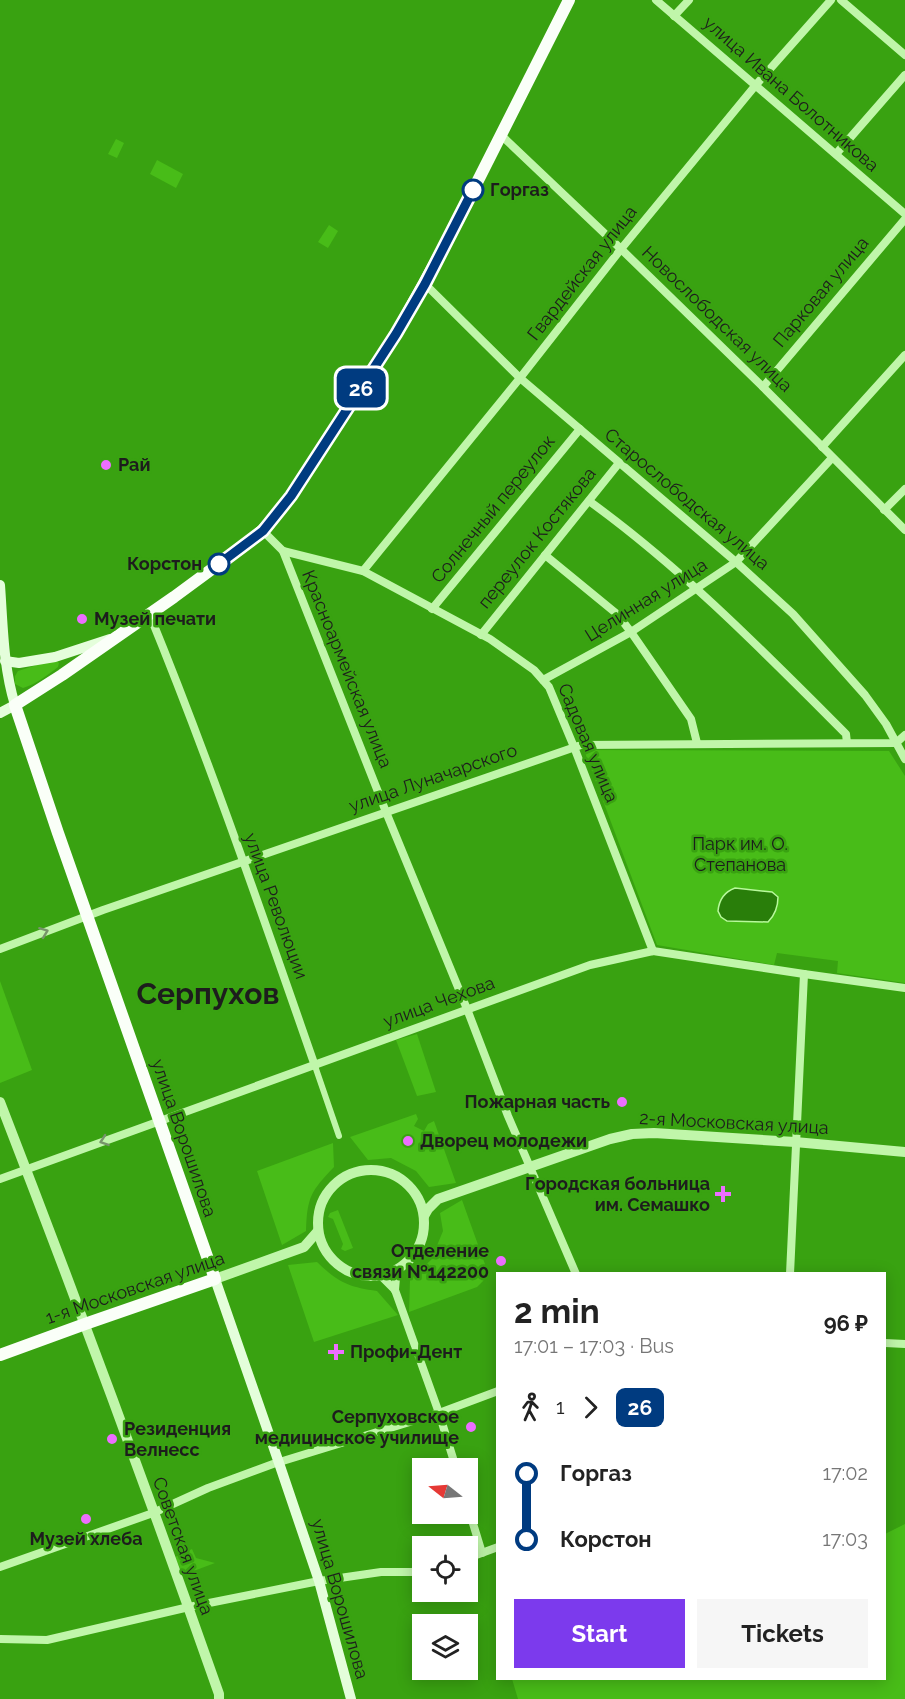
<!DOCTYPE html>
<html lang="en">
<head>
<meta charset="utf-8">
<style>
  :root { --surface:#fff; --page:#f6f6f6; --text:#222; --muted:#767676; --accent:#7c3aed }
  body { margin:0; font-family:Raleway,sans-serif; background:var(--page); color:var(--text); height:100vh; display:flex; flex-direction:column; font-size:22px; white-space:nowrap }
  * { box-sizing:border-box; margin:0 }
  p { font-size:20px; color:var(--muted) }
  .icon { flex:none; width:33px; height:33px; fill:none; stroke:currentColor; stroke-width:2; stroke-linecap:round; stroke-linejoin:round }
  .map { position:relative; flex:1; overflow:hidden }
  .panel { position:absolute; left:496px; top:1272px; width:390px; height:408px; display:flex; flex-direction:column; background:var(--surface); border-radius:0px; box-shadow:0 3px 15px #0003 }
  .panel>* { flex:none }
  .badge { padding:0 12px; border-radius:9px; font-size:21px; line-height:39px }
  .needle { width:39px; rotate:287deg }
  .controls { position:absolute; left:412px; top:1458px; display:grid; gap:12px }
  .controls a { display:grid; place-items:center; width:66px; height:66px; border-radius:0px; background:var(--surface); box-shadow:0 3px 15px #0003; font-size:30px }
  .map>.badge { position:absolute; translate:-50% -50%; box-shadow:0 0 0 3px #fff }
  .legs { display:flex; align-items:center; gap:9px; height:66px; padding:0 18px; font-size:20px }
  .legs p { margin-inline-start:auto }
  .head { display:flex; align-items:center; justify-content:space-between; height:102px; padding:0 18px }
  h1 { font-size:33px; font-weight:700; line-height:45px }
  .cta { display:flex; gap:12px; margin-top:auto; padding:12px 18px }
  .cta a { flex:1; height:69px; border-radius:0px; background:var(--accent); color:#fff; font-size:24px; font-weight:700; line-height:69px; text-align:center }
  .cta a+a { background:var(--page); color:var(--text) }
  ul { padding:0 18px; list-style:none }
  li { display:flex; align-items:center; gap:21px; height:66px; font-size:22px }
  li i { display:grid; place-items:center; width:9px; height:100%; margin:0 8px; background:currentColor }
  li i::after { content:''; width:15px; height:15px; margin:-8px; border:4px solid; border-radius:50%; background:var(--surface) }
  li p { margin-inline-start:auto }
  li:first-child i { background:linear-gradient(#0000 50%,currentColor 0) }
  li:last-child i { background:linear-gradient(currentColor 50%,#0000 0) }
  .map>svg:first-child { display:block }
</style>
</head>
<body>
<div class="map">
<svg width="905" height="1699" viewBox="0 0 905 1699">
  <rect width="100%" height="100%" fill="#39a211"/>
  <g fill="#48bc18">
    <path d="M 116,139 L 124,143 L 117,158 L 108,154 Z"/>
    <path d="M 157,160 L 183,174 L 176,188 L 150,174 Z"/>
    <path d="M 329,225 L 338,231 L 328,248 L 318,242 Z"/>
    <path d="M 52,660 L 56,660 L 59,663 L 58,667 C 48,675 36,684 23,688 L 15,684 L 15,676 L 18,671 Z"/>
    <path d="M 584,750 L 889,751 L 905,776 L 905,983 L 837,973 L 838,961 L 777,953 L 774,965 L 657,945 Z"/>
    <path d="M 0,981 L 32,1070 L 0,1083 Z"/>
    <path d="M 417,1034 L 436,1092 L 417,1096 L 396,1040 Z"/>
    <path d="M 416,1114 L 418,1119 L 414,1126 L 424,1131 L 428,1124 L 434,1121 L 456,1183 L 429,1187 L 416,1171 L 391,1158 L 368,1160 L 350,1137 Z"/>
    <path d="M 333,1143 L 334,1167 C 311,1191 307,1197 306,1231 L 282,1245 L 257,1171 Z"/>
    <path d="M 462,1200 L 486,1267 L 484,1280 L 477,1287 L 409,1312 L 410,1279 L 431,1260 L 443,1231 L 440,1213 Z"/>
    <path d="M 338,1210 L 353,1248 L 345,1251 L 341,1249 L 343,1244 L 333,1219 L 328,1217 L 330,1213 Z"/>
    <path d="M 317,1262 C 338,1282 348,1287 377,1291 L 398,1315 L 314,1342 L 288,1265 Z"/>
    <path d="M 905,1524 L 905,1699 L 518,1699 L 512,1679 L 885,1678 L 885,1534 Z"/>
    <path d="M 192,1549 L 196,1558 L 215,1563 L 183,1575 L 175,1557 Z"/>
  </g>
  <path fill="#297e0a" stroke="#b8f99c" stroke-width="1.5" d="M 735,888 L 772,892 L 778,897 C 778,907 775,915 768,922 L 727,921 L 721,917 L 718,911 C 719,900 724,892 735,888 Z"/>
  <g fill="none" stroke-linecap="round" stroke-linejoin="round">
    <path stroke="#c0f6aa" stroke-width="6" d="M 315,1066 L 339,1136"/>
    <g stroke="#c0f6aa" stroke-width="8">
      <path d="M 656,0 L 905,214"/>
      <path d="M 841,0 L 905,55"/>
      <path d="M 674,16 L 689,0"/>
      <path d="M 501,135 L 621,249 L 763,387 L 905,530"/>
      <path d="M 836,154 L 905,75"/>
      <path d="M 425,284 L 520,378 L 736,562 L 793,614 L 865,695 L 886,724 L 905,759"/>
      <path d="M 763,387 L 905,219"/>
      <path d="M 822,447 L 905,355"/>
      <path d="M 589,501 C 683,569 764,652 846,734 L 847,743"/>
      <path d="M 884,510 L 905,489"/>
      <path d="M 263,531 L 283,551 L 363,571 L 490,639 L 534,670 L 549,687 L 574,747 L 653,951"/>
      <path d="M 283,551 L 386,812 L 467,1009 L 508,1116 L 576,1274"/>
      <path d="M 545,555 L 617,614 L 631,632 L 691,719 L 697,743"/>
      <path d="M 363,571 L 520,378 L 621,249 L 755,86 L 831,0"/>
      <path d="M 432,609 L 580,429"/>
      <path d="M 149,613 C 210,762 262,914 315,1066"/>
      <path d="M 481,635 L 619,463"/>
      <path d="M 543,680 L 631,632 L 736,562 L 832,458"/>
      <path d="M 0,949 L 103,910 L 581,745 L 896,743 L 905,735"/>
      <path d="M 0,1179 L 590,965 L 653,951 L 804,974 L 905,988"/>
      <path d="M 790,1274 L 804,974"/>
      <path d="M 380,1275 L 395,1290 L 439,1413 L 456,1468"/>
      <path d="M 395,1290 L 396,1278 L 400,1268"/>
      <path d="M 885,1343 L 905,1344"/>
      <path d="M 468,1507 L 482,1553"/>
      <path d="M 468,1558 L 498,1547"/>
      <path d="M 0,1567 L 153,1513 L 208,1488 L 273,1464 L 439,1413 L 498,1391"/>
      <path d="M 0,1639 L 47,1640 L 189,1607 L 319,1581 L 381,1572 L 412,1572 L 423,1570"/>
    </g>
    <g stroke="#c0f6aa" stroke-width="10">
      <path d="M 0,1102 C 76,1298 149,1495 219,1694 L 219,1699"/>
      <circle cx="371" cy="1223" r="53"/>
      <path d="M 424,1216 L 428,1209 L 438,1199 L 610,1139 L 632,1134 L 654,1133 L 795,1142 L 905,1152"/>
      <path d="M 215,1279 L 304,1247 L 318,1231"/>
    </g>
    <g stroke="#e4fedb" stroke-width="10">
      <path d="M 0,585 C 3,626 3,666 15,705 L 0,713"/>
      <path d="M 5,661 L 19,663 L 55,657 L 110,639"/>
      <path d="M 215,1279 L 279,1463 L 319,1581 L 351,1699"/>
    </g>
    <path stroke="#fafff8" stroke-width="12" d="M 0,1355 L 85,1324 L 215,1279 L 58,833 L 15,705 L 62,675 L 174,597 L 254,538 L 269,524 L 291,496 L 396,334 L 451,234 L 569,0"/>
  </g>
  <defs><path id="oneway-chevron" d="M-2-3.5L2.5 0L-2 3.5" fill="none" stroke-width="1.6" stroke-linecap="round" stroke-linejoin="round" transform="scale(1.5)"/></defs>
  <g stroke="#77946b">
    <use href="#oneway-chevron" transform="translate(44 932) rotate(-21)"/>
    <use href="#oneway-chevron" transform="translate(104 1141) rotate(161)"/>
  </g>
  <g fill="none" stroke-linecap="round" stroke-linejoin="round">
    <g stroke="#fff" stroke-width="14">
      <path id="line-1" d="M 219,564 L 263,531 L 291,496 L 396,334 L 425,284 L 473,190"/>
    </g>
    <use href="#line-1" stroke="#003b80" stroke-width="9"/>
  </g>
  <g fill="#fff" stroke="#003b80" stroke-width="3">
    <circle cx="473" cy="190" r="10"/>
    <circle cx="219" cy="564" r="10"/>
  </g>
  <g fill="#ec6eff" stroke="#39a211" stroke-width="2">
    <circle cx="106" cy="465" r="6"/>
    <circle cx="82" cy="619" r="6"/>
    <circle cx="622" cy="1102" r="6"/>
    <circle cx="408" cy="1141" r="6"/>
    <path d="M720 1185h6v6h6v6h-6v6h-6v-6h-6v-6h6z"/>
    <circle cx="501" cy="1261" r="6"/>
    <path d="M333 1343h6v6h6v6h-6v6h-6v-6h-6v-6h6z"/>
    <circle cx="471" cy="1427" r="6"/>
    <circle cx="112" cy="1439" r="6"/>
    <circle cx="86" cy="1519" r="6"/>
  </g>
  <g text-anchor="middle" stroke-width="5" stroke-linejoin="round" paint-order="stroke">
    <g font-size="18" fill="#1d1d1d" stroke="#39a211">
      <text transform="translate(791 94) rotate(41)" y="6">улица Ивана Болотникова</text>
      <text transform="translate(582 273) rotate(-52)" y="6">Гвардейская улица</text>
      <text transform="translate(821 292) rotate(-50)" y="6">Парковая улица</text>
      <text transform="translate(717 319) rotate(44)" y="6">Новослободская улица</text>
      <text transform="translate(687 499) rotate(40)" y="6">Старослободская улица</text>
      <text transform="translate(493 509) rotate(-51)" y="6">Солнечный переулок</text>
      <text transform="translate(537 538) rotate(-51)" y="6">переулок Костякова</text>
      <text transform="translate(646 600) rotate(-32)" y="6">Целинная улица</text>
      <text transform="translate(347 669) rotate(68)" y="6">Красноармейская улица</text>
      <text transform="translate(588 743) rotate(67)" y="6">Садовая улица</text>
      <text transform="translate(433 778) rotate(-19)" y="6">улица Луначарского</text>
      <text transform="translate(276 906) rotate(70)" y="6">улица Революции</text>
      <text transform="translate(439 1002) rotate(-20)" y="6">улица Чехова</text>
      <text transform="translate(734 1123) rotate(3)" y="6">2-я Московская улица</text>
      <text transform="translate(184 1138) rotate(71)" y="6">улица Ворошилова</text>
      <text transform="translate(135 1288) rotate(-19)" y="6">1-я Московская улица</text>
      <text transform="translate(183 1546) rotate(70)" y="6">Советская улица</text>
      <text transform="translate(340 1599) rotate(74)" y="6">улица Ворошилова</text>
    </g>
    <g font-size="18" font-weight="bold" fill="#1d1d1d" stroke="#39a211" text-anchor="start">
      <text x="490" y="196">Горгаз</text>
      <text x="202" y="570" text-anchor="end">Корстон</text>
    </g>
    <g font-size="18" font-weight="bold" fill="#1d1d1d" stroke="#39a211" text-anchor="start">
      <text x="118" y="471">Рай</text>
      <text x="94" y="625">Музей печати</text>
      <text x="610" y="1108" text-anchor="end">Пожарная часть</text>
      <text x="420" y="1147">Дворец молодежи</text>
      <text x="710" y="1190" text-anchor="end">Городская больница<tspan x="710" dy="21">им. Семашко</tspan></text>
      <text x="489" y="1257" text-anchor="end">Отделение<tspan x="489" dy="21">связи №142200</tspan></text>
      <text x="350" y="1358">Профи-Дент</text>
      <text x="459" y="1423" text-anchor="end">Серпуховское<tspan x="459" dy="21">медицинское училище</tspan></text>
      <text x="124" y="1435">Резиденция<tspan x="124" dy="21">Велнесс</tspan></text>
      <text x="86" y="1545" text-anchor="middle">Музей хлеба</text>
    </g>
    <g font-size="18" fill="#1b1d1b" stroke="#39a211">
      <text x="740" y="850">Парк им. О.<tspan x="740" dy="21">Степанова</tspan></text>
    </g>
    <g font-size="30" font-weight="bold" fill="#1d1d1d" stroke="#39a211">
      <text x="208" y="1004">Серпухов</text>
    </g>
  </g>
</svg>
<div class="controls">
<a><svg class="needle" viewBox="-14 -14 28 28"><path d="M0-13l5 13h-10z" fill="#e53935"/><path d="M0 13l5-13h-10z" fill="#767676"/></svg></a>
<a><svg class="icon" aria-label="locate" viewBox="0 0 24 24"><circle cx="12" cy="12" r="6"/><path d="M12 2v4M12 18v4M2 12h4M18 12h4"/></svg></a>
<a><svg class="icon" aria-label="layers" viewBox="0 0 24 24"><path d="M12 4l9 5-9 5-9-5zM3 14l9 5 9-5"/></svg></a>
</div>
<b class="badge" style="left:361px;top:388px;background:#003b80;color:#fff">26</b>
<section class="panel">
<div class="head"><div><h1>2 min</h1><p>17:01 – 17:03 · Bus</p></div><b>96 ₽</b></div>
<div class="legs"><svg class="icon" aria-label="walk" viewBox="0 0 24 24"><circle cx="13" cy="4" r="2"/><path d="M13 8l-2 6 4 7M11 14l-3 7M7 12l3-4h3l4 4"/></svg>1<svg class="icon" aria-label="forward" viewBox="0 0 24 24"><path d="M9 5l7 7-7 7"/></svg><b class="badge" style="background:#003b80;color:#fff">26</b></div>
<ul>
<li><i style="color:#003b80"></i><b>Горгаз</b><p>17:02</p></li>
<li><i style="color:#003b80"></i><b>Корстон</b><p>17:03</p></li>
</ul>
<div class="cta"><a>Start</a><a>Tickets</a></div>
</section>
</div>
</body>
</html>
